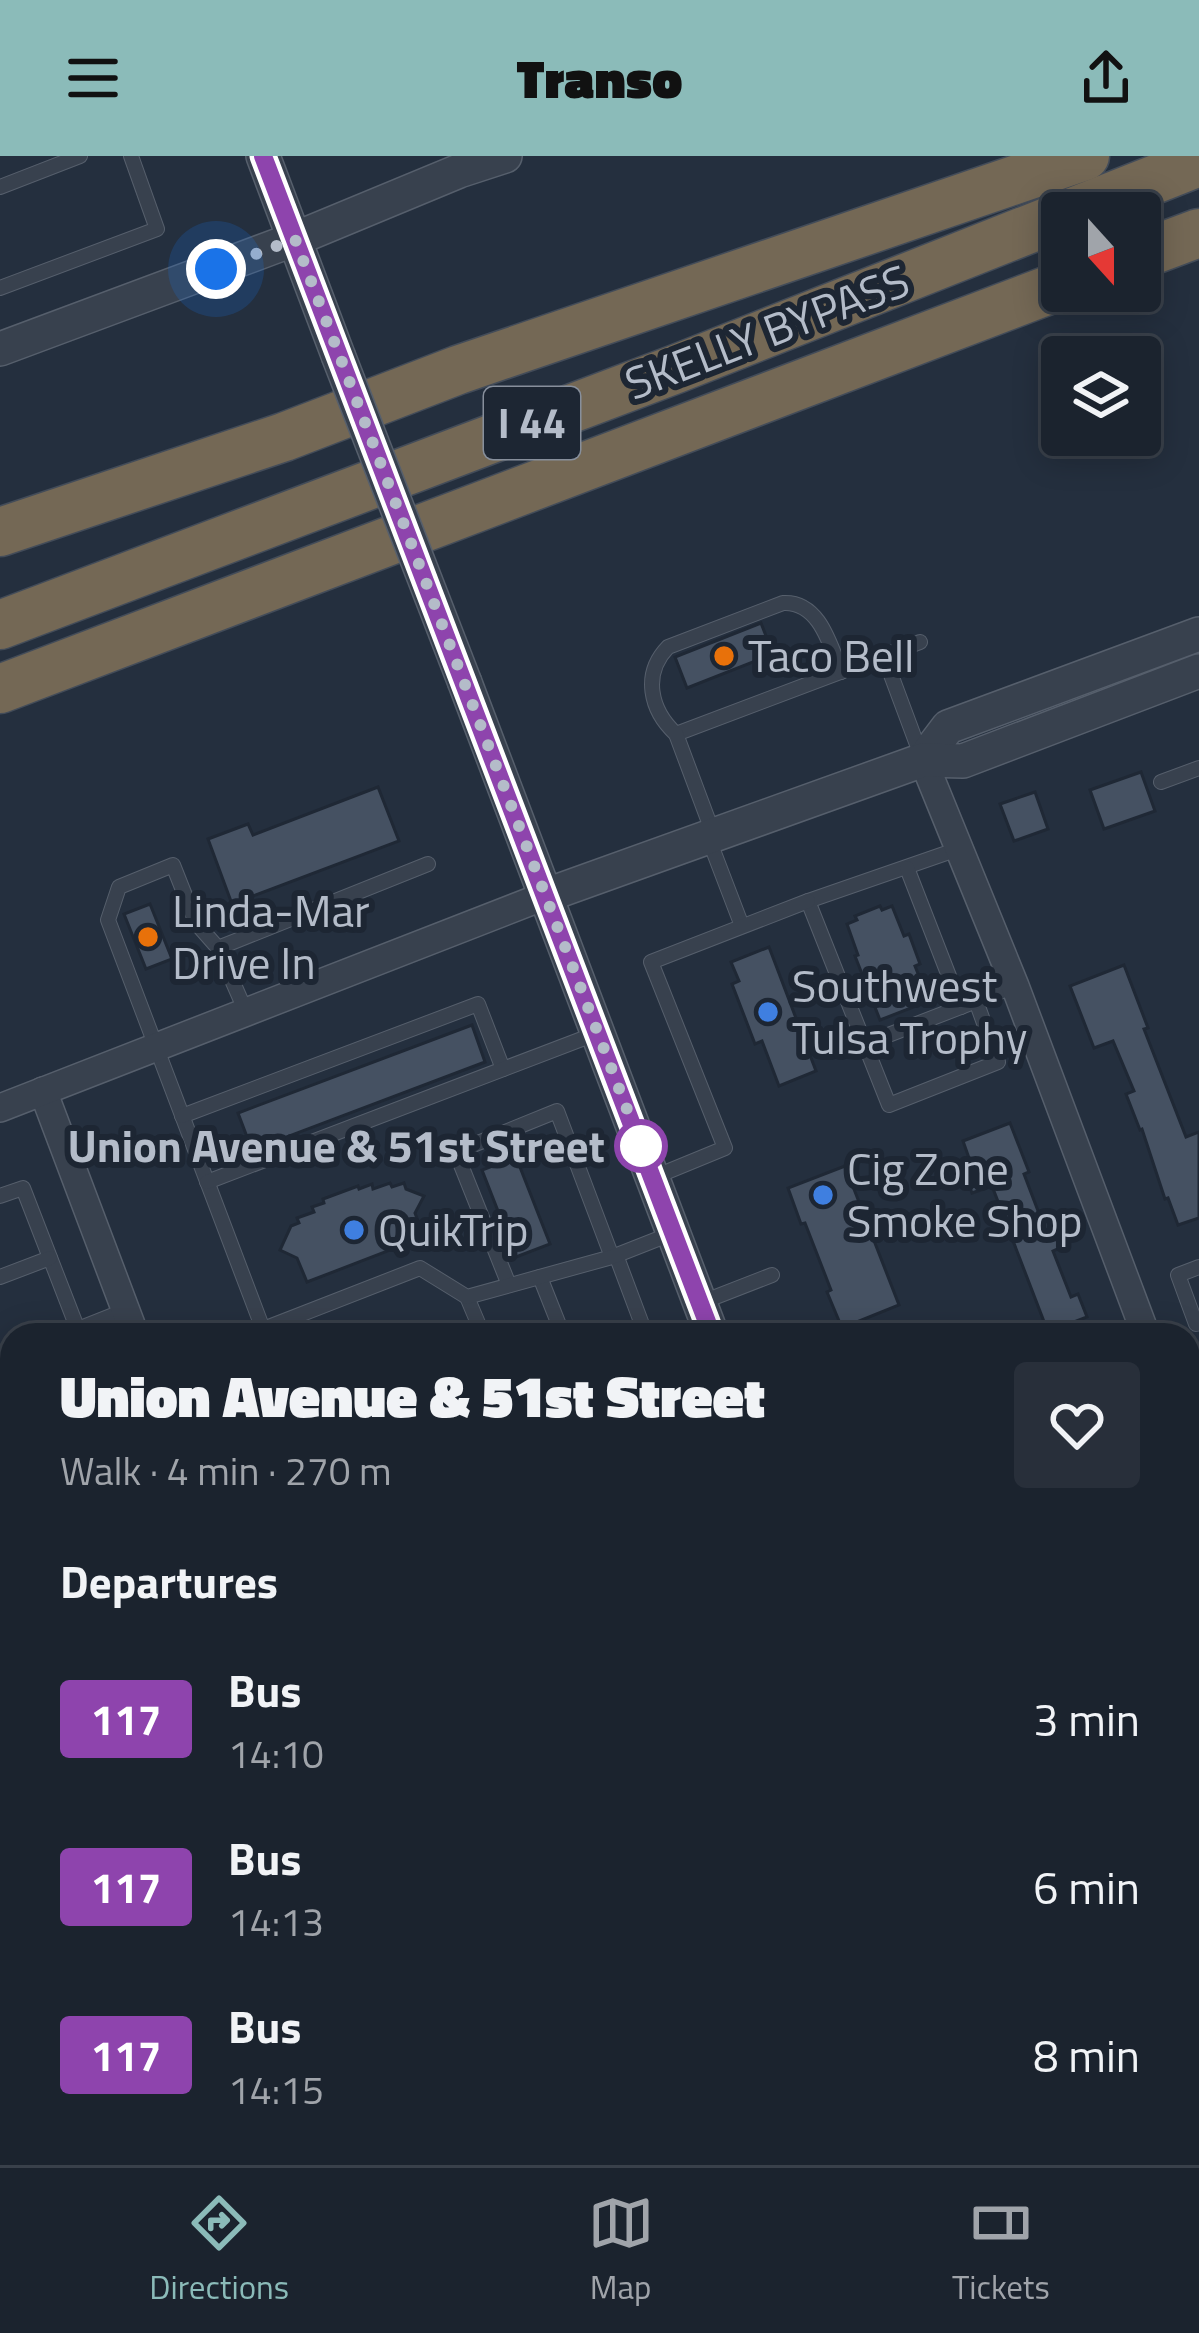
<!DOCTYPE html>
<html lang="en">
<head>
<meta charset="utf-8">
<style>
  :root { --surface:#1b232e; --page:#282f3a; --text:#f1f3f6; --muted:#a0a4aa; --line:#39404a; --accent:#8bbbb9 }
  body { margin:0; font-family:"Titillium Web",sans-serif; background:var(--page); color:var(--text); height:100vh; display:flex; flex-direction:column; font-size:45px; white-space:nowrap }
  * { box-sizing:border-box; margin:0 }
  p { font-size:39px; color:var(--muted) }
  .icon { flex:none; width:66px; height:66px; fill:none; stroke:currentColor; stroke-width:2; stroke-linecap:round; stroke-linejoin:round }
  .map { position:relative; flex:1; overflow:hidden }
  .side { position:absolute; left:0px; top:1167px; width:1200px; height:843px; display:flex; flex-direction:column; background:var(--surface); border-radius:36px 36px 0 0; box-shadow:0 6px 30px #0003,0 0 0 3px var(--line) }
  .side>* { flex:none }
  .badge { padding:0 24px; border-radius:9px; font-size:42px; line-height:78px }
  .needle { width:78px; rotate:159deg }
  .controls { position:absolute; left:1041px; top:36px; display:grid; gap:24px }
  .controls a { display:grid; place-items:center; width:120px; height:120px; border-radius:12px; background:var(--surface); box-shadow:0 6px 30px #0003,0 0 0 3px var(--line); font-size:60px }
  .you { position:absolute; width:60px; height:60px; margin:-30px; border:9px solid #fff; border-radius:50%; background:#1a73e8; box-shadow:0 0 0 18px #1a73e833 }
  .map>.badge { position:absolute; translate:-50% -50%; box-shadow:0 0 0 6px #fff }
  h2 { padding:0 60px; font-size:45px; line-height:108px }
  .round { display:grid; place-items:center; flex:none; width:126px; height:126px; border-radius:12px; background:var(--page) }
  .headline { display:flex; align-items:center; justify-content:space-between; height:204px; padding:0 60px }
  h1 { font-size:57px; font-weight:800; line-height:90px }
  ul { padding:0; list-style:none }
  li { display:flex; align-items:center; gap:36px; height:168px; padding:0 60px }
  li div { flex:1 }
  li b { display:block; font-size:45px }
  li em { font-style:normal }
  li .badge { min-width:132px; font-weight:700; text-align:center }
  header { display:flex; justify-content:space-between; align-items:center; height:156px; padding:0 60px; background:var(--accent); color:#111; font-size:54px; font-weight:800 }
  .menu { display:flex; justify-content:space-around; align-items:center; height:168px; border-top:3px solid var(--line); background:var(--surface); font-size:33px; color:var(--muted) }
  .menu a { display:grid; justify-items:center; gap:6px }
  .menu .selected { color:var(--accent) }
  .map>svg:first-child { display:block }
</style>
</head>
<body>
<header><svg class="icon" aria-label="menu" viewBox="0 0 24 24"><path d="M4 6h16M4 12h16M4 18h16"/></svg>Transo<svg class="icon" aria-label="share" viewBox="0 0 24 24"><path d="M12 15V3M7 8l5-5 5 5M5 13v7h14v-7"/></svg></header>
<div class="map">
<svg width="1199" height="2009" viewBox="0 0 1199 2009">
  <rect width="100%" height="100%" fill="#242f3e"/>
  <g fill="#455162" stroke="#1f2835" stroke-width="3">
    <path d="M 761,467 L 773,498 L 687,532 L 675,501 Z"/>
    <path d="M 1141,616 L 1155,655 L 1104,673 L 1090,634 Z"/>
    <path d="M 378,631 L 399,685 L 232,748 L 208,683 L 248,668 L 253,679 Z"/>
    <path d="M 1035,636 L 1048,673 L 1014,685 L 1000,648 Z"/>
    <path d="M 150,748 L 172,803 L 146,813 L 124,758 Z"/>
    <path d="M 880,750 L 882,754 L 892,750 L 904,780 L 909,778 L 920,808 L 915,810 L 929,845 L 880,864 L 855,800 L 858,799 L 847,768 L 857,764 L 855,760 Z"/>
    <path d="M 769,791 L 816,915 L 779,930 L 762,885 L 755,888 L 732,828 L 739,825 L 731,806 Z"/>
    <path d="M 1124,809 L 1148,872 L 1144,873 L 1186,981 L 1199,976 L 1199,1062 L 1178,1069 L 1168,1042 L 1165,1043 L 1142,973 L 1140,974 L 1126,938 L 1134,935 L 1113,885 L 1094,892 L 1070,830 Z"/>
    <path d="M 472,869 L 485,906 L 252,994 L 238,957 Z"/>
    <path d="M 1010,967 L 1029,1016 L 1024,1018 L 1040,1060 L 1046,1058 L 1060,1092 L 1053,1095 L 1071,1141 L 1078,1138 L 1087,1161 L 1048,1176 L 992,1030 L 972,1037 L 960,1005 L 969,1002 L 963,985 Z"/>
    <path d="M 516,1001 L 550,1088 L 516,1101 L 482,1014 Z"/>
    <path d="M 845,1010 L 899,1149 L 842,1172 L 827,1136 L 831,1134 L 805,1067 L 801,1068 L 788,1032 Z"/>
    <path d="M 390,1027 L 392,1031 L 404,1027 L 406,1033 L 424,1040 L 415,1057 L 424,1081 L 307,1126 L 297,1102 L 280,1094 L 291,1070 L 299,1067 L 297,1062 L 314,1056 L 312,1051 L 324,1047 L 323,1043 L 358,1030 L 359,1033 L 372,1028 L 373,1033 Z"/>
  </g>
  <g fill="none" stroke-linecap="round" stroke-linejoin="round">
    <g stroke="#565f6c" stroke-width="16">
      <g id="service">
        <path d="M 0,31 L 80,0"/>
        <path d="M 0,132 L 157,73 L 131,0"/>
        <path d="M 884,500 L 922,602"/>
        <path d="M 676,578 L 920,486"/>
        <path d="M 1161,626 L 1199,612"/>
        <path d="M 713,677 L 676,578 C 650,554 642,518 668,491 L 783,447 C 819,445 830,488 841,516"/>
        <path d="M 708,681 L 742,770"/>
        <path d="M 961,692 L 808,745 L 889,949 L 998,906 L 976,845"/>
        <path d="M 907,712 L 961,851"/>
        <path d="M 218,792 L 196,767 L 173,709 L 119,731 L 108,764 L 263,1173"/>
        <path d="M 246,856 L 218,792 L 428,708"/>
        <path d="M 865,888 L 1015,830"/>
        <path d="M 182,960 L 478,848 L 503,913"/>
        <path d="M 652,1022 L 725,992 L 651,806 L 808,745"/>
        <path d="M 207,1026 L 595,878"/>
        <path d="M 0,1040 L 23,1032 L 80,1179"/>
        <path d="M 616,1099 L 646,1179"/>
        <path d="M 1199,1111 L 1178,1119 L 1196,1168 L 1199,1167"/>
        <path d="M 0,1121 L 50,1102"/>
        <path d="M 540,1121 L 563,1179"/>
        <path d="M 509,1129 L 461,1009 L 468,991 L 557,955 L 612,1101"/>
        <path d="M 467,1141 L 483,1179"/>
        <path d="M 700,1147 L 772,1119"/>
        <path d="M 63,1179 L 126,1154"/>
        <path d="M 248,1179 L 420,1112 L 467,1141 L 612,1101 L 673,1077"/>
        <path d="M 0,1203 L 12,1198"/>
        <path d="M 0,1300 L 12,1295"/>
        <path d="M 0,1379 L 12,1374"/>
        <path d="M 931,1998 L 932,2001 L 941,1998"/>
      </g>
    </g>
    <g stroke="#565f6c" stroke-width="30">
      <g id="minor">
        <path d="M 923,604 L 1015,830 L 1146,1179"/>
        <path d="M 43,935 L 135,1179"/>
        <path d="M 0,952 L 547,739"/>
        <path d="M 1188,1292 L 1199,1321"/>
        <path d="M 443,1998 L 447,2009"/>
        <path d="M 371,2009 L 400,1998"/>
      </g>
    </g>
    <g stroke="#565f6c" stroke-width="36">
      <g id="tertiary">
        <path d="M 263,0 L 338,199"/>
        <path d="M 0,193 L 295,83 L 459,15 L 505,0"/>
        <path d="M 465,527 L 712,1179"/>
        <path d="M 923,604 L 948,571 L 1199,478"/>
        <path d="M 547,739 L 923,604 L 963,605 L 1199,515"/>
        <path d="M 1026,1998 L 1030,2009"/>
      </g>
    </g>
    <g stroke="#434c59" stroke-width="51">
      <g id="motorway">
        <path d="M 1070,57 L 1199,6"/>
        <path d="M 1140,99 L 1199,77"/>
        <path d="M 0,376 L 284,281 L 458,214 L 1085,0"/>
        <path d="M 0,469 L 676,213 L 1062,60"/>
        <path d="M 0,533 L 1062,129"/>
      </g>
    </g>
    <use href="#service" stroke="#38414e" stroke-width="14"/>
    <use href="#minor" stroke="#38414e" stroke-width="27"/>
    <use href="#tertiary" stroke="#38414e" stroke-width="33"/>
    <use href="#motorway" stroke="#746855" stroke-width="48"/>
    <g stroke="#565f6c" stroke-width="36" stroke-linecap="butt">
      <path id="tertiary-bridge" d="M 338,199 L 465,527"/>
    </g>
    <use href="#tertiary-bridge" stroke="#38414e" stroke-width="33"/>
  </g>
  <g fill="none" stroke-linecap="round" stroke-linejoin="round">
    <g stroke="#fff" stroke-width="27">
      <path id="line" d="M 263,0 L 712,1179"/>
    </g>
    <use href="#line" stroke="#8e44ad" stroke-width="18"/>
    <path stroke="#b4bcc9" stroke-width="12" stroke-dasharray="0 21.6" d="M 216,113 L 295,83 L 641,990"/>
  </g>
  <g fill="#e8710a" stroke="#1d2633" stroke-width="4.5">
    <circle cx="724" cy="500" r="12"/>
    <circle cx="148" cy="781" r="12"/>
  </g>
  <g fill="#3f7fe0" stroke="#1d2633" stroke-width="4.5">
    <circle cx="768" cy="856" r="12"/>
    <circle cx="823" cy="1039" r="12"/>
    <circle cx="354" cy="1074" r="12"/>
  </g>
  <circle fill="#fff" stroke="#8e44ad" stroke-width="6" cx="641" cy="990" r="24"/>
  <g text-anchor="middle" stroke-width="12" stroke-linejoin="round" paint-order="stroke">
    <rect fill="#1d2633" stroke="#878f9c" stroke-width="3" x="484" y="231" width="96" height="72" rx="9"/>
    <g font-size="42" font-weight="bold" fill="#b4bcc9">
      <text x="532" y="282">I 44</text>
    </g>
    <g font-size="45" fill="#b4bcc9" stroke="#1d2633">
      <text transform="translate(767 176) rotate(-21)" y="16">SKELLY BYPASS</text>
    </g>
    <g font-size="45" fill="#b4bcc9" stroke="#1d2633" text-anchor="start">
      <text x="748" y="516">Taco Bell</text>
      <text x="172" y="771">Linda-Mar<tspan x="172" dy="52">Drive In</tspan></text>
      <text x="792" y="846">Southwest<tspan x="792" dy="52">Tulsa Trophy</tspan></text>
      <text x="847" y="1029">Cig Zone<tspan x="847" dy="52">Smoke Shop</tspan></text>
      <text x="378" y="1090">QuikTrip</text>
    </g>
    <g font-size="45" font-weight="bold" fill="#b4bcc9" stroke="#1d2633" text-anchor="end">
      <text x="605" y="1006">Union Avenue &amp; 51st Street</text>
    </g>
  </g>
</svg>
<div class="controls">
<a><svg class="needle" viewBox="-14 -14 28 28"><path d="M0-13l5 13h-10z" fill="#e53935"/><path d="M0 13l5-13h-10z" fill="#a0a4aa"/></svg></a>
<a><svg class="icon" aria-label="layers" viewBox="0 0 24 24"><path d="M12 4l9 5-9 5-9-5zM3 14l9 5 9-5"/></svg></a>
</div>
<div class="you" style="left:216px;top:113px"></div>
<section class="side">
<div class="headline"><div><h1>Union Avenue &amp; 51st Street</h1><p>Walk · 4 min · 270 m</p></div><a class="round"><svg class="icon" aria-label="heart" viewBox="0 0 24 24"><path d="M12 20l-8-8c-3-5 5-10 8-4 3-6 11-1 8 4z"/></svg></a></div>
<h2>Departures</h2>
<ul>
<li><span class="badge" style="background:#8e44ad;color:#fff">117</span><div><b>Bus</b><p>14:10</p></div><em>3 min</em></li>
<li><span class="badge" style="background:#8e44ad;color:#fff">117</span><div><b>Bus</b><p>14:13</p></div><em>6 min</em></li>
<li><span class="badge" style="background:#8e44ad;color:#fff">117</span><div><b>Bus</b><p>14:15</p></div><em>8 min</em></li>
</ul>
</section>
</div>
<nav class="menu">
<a class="selected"><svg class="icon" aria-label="directions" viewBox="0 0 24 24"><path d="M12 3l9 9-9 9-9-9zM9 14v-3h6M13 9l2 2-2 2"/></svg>Directions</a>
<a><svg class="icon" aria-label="map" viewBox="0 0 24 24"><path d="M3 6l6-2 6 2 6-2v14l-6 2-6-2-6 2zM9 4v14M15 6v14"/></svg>Map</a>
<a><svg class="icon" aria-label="tickets" viewBox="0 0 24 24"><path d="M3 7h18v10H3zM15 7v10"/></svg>Tickets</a>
</nav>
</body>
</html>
